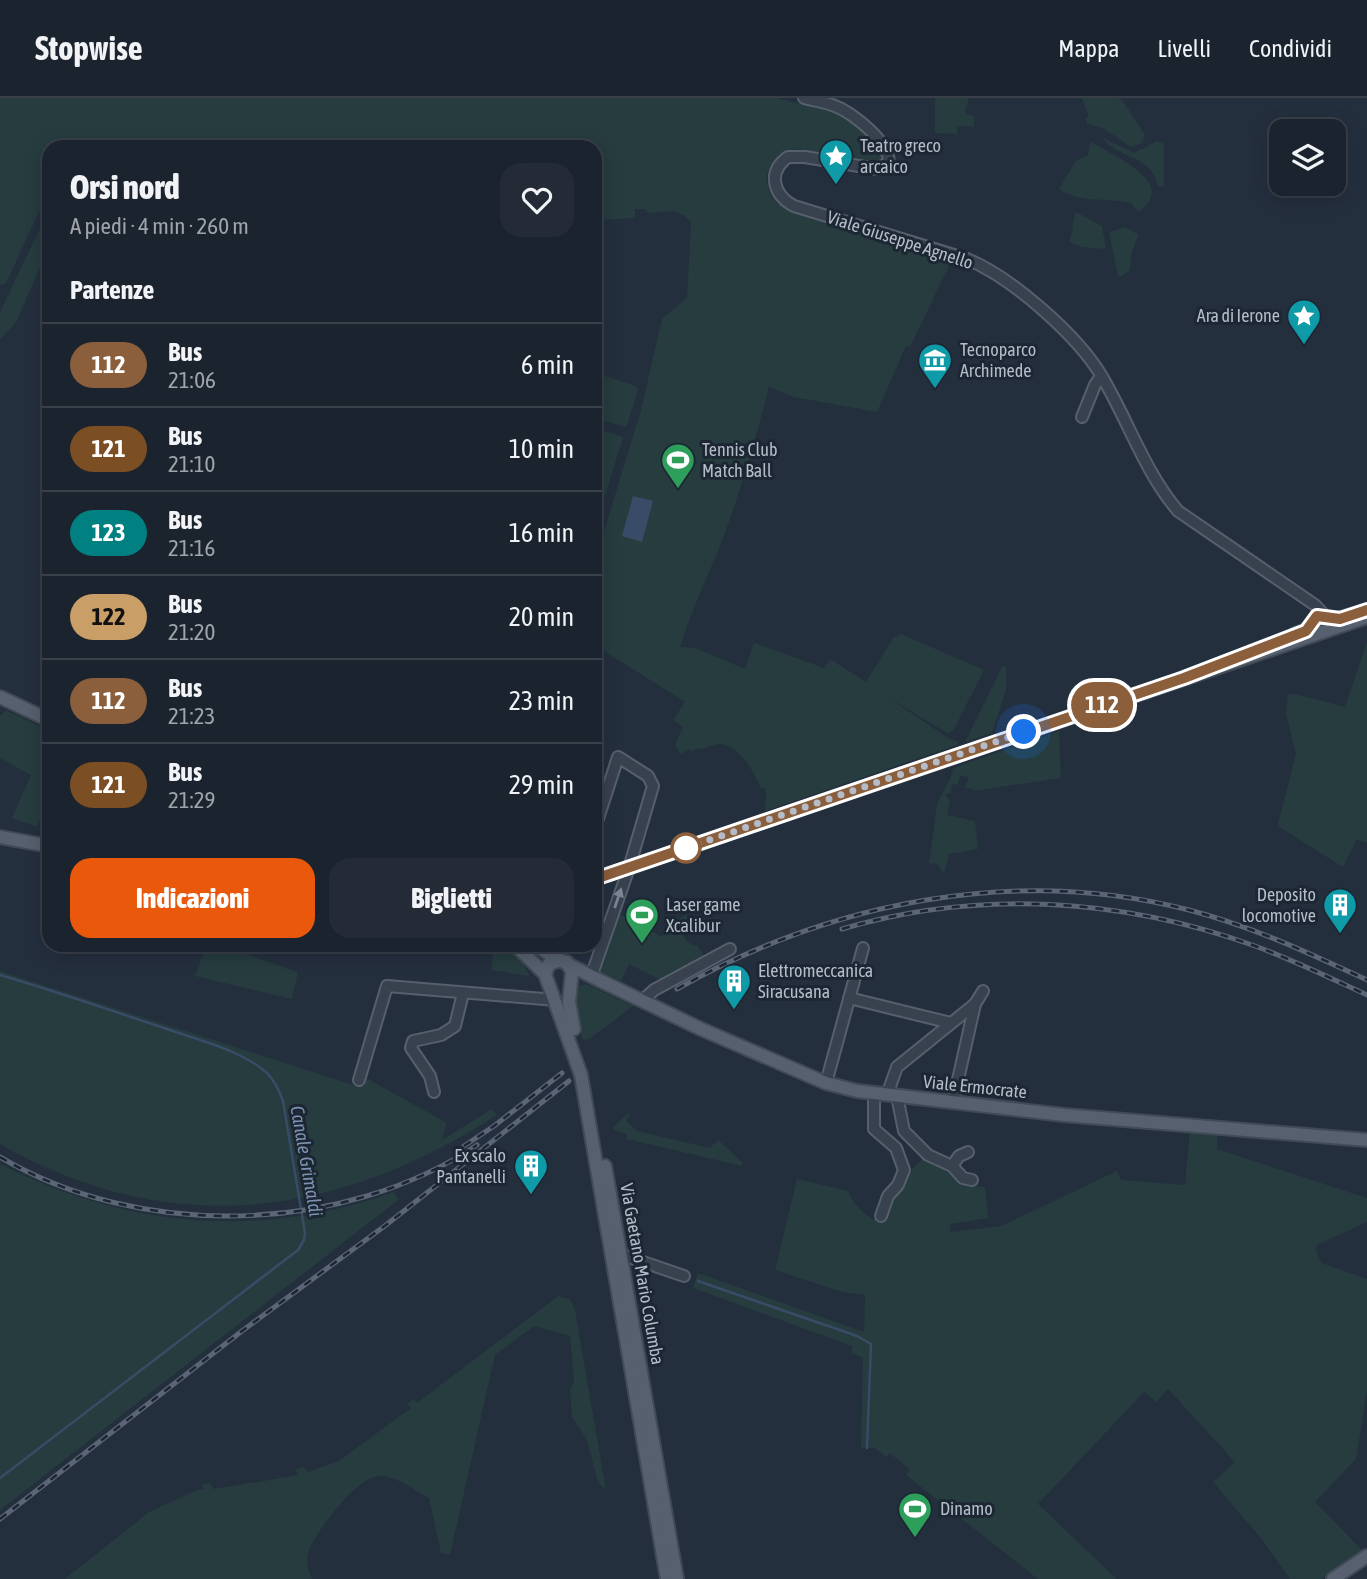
<!DOCTYPE html>
<html lang="it">
<head>
<meta charset="utf-8">
<style>
  :root { --surface:#1b232e; --page:#242b36; --text:#f1f3f6; --muted:#a0a4aa; --line:#39404a; --accent:#ea580c }
  body { margin:0; font-family:"Asap Condensed",sans-serif; background:var(--page); color:var(--text); height:100vh; display:flex; flex-direction:column; font-size:26px; white-space:nowrap }
  * { box-sizing:border-box; margin:0 }
  p { font-size:23px; color:var(--muted) }
  .icon { flex:none; width:38px; height:38px; fill:none; stroke:currentColor; stroke-width:2; stroke-linecap:round; stroke-linejoin:round }
  .map { position:relative; flex:1; overflow:hidden }
  .sheet { position:absolute; left:42px; top:42px; width:560px; height:812px; display:flex; flex-direction:column; background:var(--surface); border-radius:21px; box-shadow:0 4px 18px #0003,0 0 0 2px var(--line) }
  .sheet>* { flex:none }
  .badge { padding:0 14px; border-radius:23px; font-size:24px; line-height:46px }
  .tools { position:absolute; left:1269px; top:21px; display:grid; gap:14px }
  .tools a { display:grid; place-items:center; width:77px; height:77px; border-radius:14px; background:var(--surface); box-shadow:0 4px 18px #0003,0 0 0 2px var(--line); font-size:35px }
  .you { position:absolute; width:35px; height:35px; margin:-18px; border:5px solid #fff; border-radius:50%; background:#1a73e8; box-shadow:0 0 0 10px #1a73e833 }
  .map>.badge { position:absolute; translate:-50% -50%; box-shadow:0 0 0 4px #fff }
  h2 { padding:0 28px; font-size:26px; line-height:63px }
  .round { display:grid; place-items:center; flex:none; width:74px; height:74px; border-radius:21px; background:var(--page) }
  .headline { display:flex; align-items:center; justify-content:space-between; height:119px; padding:0 28px }
  h1 { font-size:33px; font-weight:800; line-height:52px }
  .button { display:flex; gap:14px; margin-top:auto; padding:14px 28px }
  .button a { flex:1; height:80px; border-radius:21px; background:var(--accent); color:#fff; font-size:28px; font-weight:800; line-height:80px; text-align:center }
  .button a+a { background:var(--page); color:var(--text) }
  ul { padding:0; list-style:none }
  li { display:flex; align-items:center; gap:21px; height:84px; padding:0 28px; border-top:2px solid var(--line) }
  li div { flex:1 }
  li b { display:block; font-size:26px }
  li em { font-style:normal }
  li .badge { min-width:77px; font-weight:700; text-align:center }
  header { display:flex; align-items:center; gap:42px; box-sizing:border-box; height:98px; padding:0 35px; background:var(--surface); border-bottom:2px solid var(--line) }
  header strong { font-size:33px }
  nav { display:flex; gap:38px; margin-inline-start:auto; font-size:24px }
  .map>svg:first-child { display:block }
</style>
</head>
<body>
<header>
<strong>Stopwise</strong>
<nav><a>Mappa</a><a>Livelli</a><a>Condividi</a></nav>
</header>
<div class="map">
<svg width="1367" height="1481" viewBox="0 0 1367 1481">
  <rect width="100%" height="100%" fill="#242f3e"/>
  <g fill="#263c3f">
    <path d="M 0,0 L 776,0 L 835,14 C 853,25 871,40 883,57 L 882,62 L 871,65 L 799,51 C 768,56 757,81 777,106 L 952,162 L 910,249 L 906,248 L 877,314 L 794,299 L 769,289 C 755,343 740,396 720,448 C 706,482 691,514 680,549 L 695,550 L 745,571 L 754,545 L 824,570 L 830,561 L 866,584 L 893,540 L 901,536 L 984,572 L 953,633 L 947,635 L 886,598 L 948,640 L 959,644 L 957,647 L 765,713 L 766,694 L 764,690 L 761,690 C 754,675 740,648 721,646 C 715,646 709,649 704,650 C 699,651 696,650 691,653 L 689,651 L 680,656 L 675,647 L 683,629 L 673,622 L 685,604 L 595,547 L 595,463 L 641,312 L 662,221 L 687,200 L 691,125 C 682,109 663,114 648,115 L 645,111 L 635,111 L 635,120 L 595,122 L 595,49 L 49,49 L 49,150 L 16,224 L 0,242 L 0,214 L 48,114 L 48,110 L 41,110 L 6,185 L 0,187 Z"/>
    <path d="M 935,0 L 969,0 L 965,12 L 967,16 L 974,18 L 974,29 L 957,28 L 957,36 L 935,35 Z"/>
    <path d="M 1082,0 L 1117,0 L 1122,2 L 1145,37 L 1142,45 L 1131,49 L 1103,30 L 1087,26 L 1086,20 L 1089,19 Z"/>
    <path d="M 1103,40 L 1134,55 L 1157,43 L 1164,46 L 1164,89 L 1158,88 C 1157,85 1156,81 1154,77 C 1144,58 1115,58 1103,40 Z"/>
    <path d="M 1090,43 C 1110,57 1182,85 1138,114 L 1131,105 C 1106,99 1081,106 1059,91 L 1076,63 L 1088,57 Z"/>
    <path d="M 1076,114 L 1102,128 L 1106,151 L 1082,149 L 1069,144 C 1074,134 1071,124 1076,114 Z"/>
    <path d="M 1125,129 L 1139,137 L 1132,153 L 1130,172 L 1122,178 L 1118,178 L 1109,134 Z"/>
    <path d="M 595,275 L 636,288 L 638,292 L 627,327 L 625,329 L 595,320 Z"/>
    <path d="M 595,330 L 623,339 L 595,431 Z"/>
    <path d="M 1367,544 L 1367,745 L 1357,741 L 1343,769 L 1281,730 L 1278,726 L 1296,656 L 1286,615 L 1288,596 L 1295,596 L 1345,609 Z"/>
    <path d="M 1006,568 L 1006,591 L 994,630 L 991,635 L 965,644 L 1002,569 Z"/>
    <path d="M 6,612 L 49,633 L 49,701 L 37,729 L 12,720 L 31,677 L 0,660 L 0,618 Z"/>
    <path d="M 1059,633 L 1061,680 L 973,693 L 973,691 L 965,690 L 969,679 L 960,678 L 958,687 L 952,686 L 951,695 L 947,695 L 946,698 L 950,702 L 947,717 L 975,723 L 978,751 L 949,756 L 944,776 L 937,765 L 929,766 L 937,706 L 951,679 L 953,670 Z"/>
    <path d="M 618,815 L 662,839 L 670,825 L 686,817 L 688,821 C 678,832 683,846 698,848 L 704,859 L 661,882 L 629,866 L 621,883 L 599,873 Z"/>
    <path d="M 206,847 L 248,853 L 248,857 L 298,874 L 292,901 L 195,878 Z"/>
    <path d="M 495,847 C 511,851 525,863 529,878 L 491,872 Z"/>
    <path d="M 0,873 L 356,988 L 365,984 L 366,980 L 447,1025 L 442,1042 L 492,1011 L 497,1017 C 337,1120 170,1143 0,1046 Z"/>
    <path d="M 586,886 L 633,908 L 589,941 L 583,942 C 577,924 574,908 575,889 Z"/>
    <path d="M 628,1015 L 630,1017 L 626,1022 L 637,1033 L 710,1050 L 718,1042 L 743,1065 L 742,1068 L 627,1041 L 627,1036 L 614,1032 L 613,1029 Z"/>
    <path d="M 1190,1032 L 1212,1033 L 1212,1036 L 1217,1038 L 1217,1051 L 1367,1100 L 1367,1124 L 1317,1147 L 1315,1151 L 1322,1165 L 1367,1181 L 1367,1293 L 1356,1361 L 1315,1404 L 1363,1453 L 1322,1481 L 1290,1481 L 1260,1439 L 1213,1384 L 1235,1364 L 1168,1291 L 1156,1304 L 1144,1294 L 1038,1406 L 1117,1481 L 1038,1481 L 906,1377 L 910,1372 L 890,1355 L 886,1359 L 875,1350 L 861,1350 L 863,1260 L 852,1255 L 852,1248 L 693,1190 L 698,1175 L 864,1234 L 865,1197 L 842,1194 L 775,1172 L 797,1081 L 848,1093 C 853,1106 867,1121 881,1124 C 891,1098 904,1077 925,1059 C 949,1072 955,1088 985,1089 L 988,1120 L 950,1126 L 951,1134 L 1001,1128 L 1117,1073 L 1121,1082 L 1185,1087 Z"/>
    <path d="M 0,1066 C 126,1130 260,1142 394,1094 L 398,1102 L 0,1412 Z"/>
    <path d="M 558,1198 L 570,1201 L 575,1212 L 606,1392 L 598,1384 L 586,1340 L 572,1319 L 570,1292 L 574,1284 L 570,1238 L 534,1228 L 495,1257 L 450,1457 L 441,1455 L 429,1400 C 414,1392 397,1378 379,1378 C 357,1379 319,1430 310,1450 C 305,1459 307,1472 312,1481 L 65,1481 L 149,1414 L 197,1392 L 204,1391 L 201,1387 L 210,1385 L 214,1391 L 299,1377 L 295,1371 L 304,1369 L 308,1374 L 339,1363 L 411,1310 L 407,1306 L 413,1301 L 417,1305 Z"/>
  </g>
  <path fill="#394c67" d="M 633,398 L 653,403 L 642,444 L 622,438 Z"/>
  <g fill="none" stroke-linecap="round" stroke-linejoin="round">
    <g stroke="#394c67" stroke-width="2.5">
      <path d="M 0,877 C 55,893 109,912 164,930 C 197,942 240,951 267,975 C 275,983 279,992 283,1003 L 305,1135 L 304,1142 L 298,1152 L 0,1380"/>
      <path d="M 698,1183 L 857,1238 L 871,1246 L 867,1350"/>
    </g>
    <g stroke="#565f6c" stroke-width="14">
      <g id="minor">
        <path d="M 804,0 C 814,3 827,4 837,9 C 853,15 893,47 888,65 L 877,71 L 805,59 L 788,59 C 767,74 773,97 794,108 L 967,161 C 1011,179 1076,236 1101,277 C 1128,322 1144,373 1178,413 L 1315,507 L 1326,519"/>
        <path d="M 1082,319 L 1095,287 L 1101,278"/>
        <path d="M 592,876 L 629,770 L 653,688 L 648,678 L 618,659 L 595,730"/>
        <path d="M 849,900 L 951,925"/>
        <path d="M 643,902 L 654,892 L 730,851"/>
        <path d="M 359,982 L 387,888 L 556,902"/>
        <path d="M 826,985 L 863,850"/>
        <path d="M 434,994 L 430,978 L 411,950 L 413,943 L 441,937 L 455,928 L 463,895"/>
        <path d="M 874,996 L 874,1031 L 896,1050 L 904,1072 L 898,1087 L 888,1098 L 881,1118"/>
        <path d="M 887,997 L 897,969 L 975,906"/>
        <path d="M 897,998 L 904,1033 L 928,1057 L 952,1068 L 963,1080 L 972,1082"/>
        <path d="M 953,1004 L 975,906 L 983,893"/>
        <path d="M 952,1068 L 959,1058 L 968,1054"/>
        <path d="M 620,1156 L 684,1178"/>
      </g>
    </g>
    <g stroke="#414a57" stroke-width="16">
      <g id="major">
        <path d="M 1295,536 L 1306,532 L 1319,518 L 1337,521 L 1351,517"/>
        <path d="M 0,599 L 49,622"/>
        <path d="M 0,739 L 49,748"/>
        <path d="M 595,781 C 852,693 1110,606 1367,519"/>
        <path d="M 515,847 L 545,876"/>
        <path d="M 536,847 L 552,858 L 601,883 L 701,931 L 826,985 L 857,993 L 1064,1017 L 1367,1042"/>
        <path d="M 560,862 L 549,866 L 545,876 L 581,977 L 667,1481"/>
        <path d="M 567,864 L 572,874 L 569,904 L 574,931"/>
        <path d="M 605,1068 L 677,1481"/>
        <path d="M 1333,1481 L 1367,1458"/>
      </g>
    </g>
    <use href="#minor" stroke="#38414e" stroke-width="10"/>
    <use href="#major" stroke="#56606e" stroke-width="12"/>
    <g stroke="#5a6575" stroke-width="5">
      <g id="rail">
        <path d="M 842,831 C 979,791 1122,800 1255,848 C 1293,862 1330,880 1367,897"/>
        <path d="M 677,891 C 831,804 1016,767 1189,812 C 1251,828 1309,855 1367,882"/>
        <path d="M 464,1048 L 494,1028 L 562,975"/>
        <path d="M 0,1059 C 140,1142 342,1137 477,1047"/>
        <path d="M 0,1421 L 242,1233 L 386,1127 L 569,983"/>
      </g>
    </g>
    <use href="#rail" stroke="#1d2633" stroke-width="2.5" stroke-dasharray="8" stroke-linecap="butt"/>
  </g>
  <defs><path id="oneway-solid" d="M-6-.8H1V-3.2L6.5 0L1 3.2V.8H-6Z" transform="scale(1.75)"/></defs>
  <use fill="#7c8592" href="#oneway-solid" transform="translate(618 800) rotate(-71)"/>
  <g fill="none" stroke-linecap="round" stroke-linejoin="round">
    <g stroke="#fff" stroke-width="16">
      <path id="line" d="M 595,781 L 1184,580 L 1306,533 L 1317,518 L 1340,521 L 1367,512"/>
    </g>
    <use href="#line" stroke="#8b5e3c" stroke-width="10"/>
    <path stroke="#b4bcc9" stroke-width="7" stroke-dasharray="0 12.6" d="M 686,750 L 1024,634"/>
  </g>
  <defs>
    <g id="sight-pin" transform="scale(1.75)"><path d="M0 17L-7.5 6A9.5 9.5 0 1 1 7.5 6Z" fill="#0f9aa8" stroke="#1d2633"/><path d="M0-6L1.8-2.2L6-1.7L2.9 1.2L3.7 5.4L0 3.3L-3.7 5.4L-2.9 1.2L-6-1.7L-1.8-2.2Z" fill="#fff"/></g>
    <g id="museum-pin" transform="scale(1.75)"><path d="M0 17L-7.5 6A9.5 9.5 0 1 1 7.5 6Z" fill="#0f9aa8" stroke="#1d2633"/><path d="M0-6L6-3V-2H-6V-3ZM-5-1h2V3h-2ZM-1-1h2V3h-2ZM3-1h2V3H3ZM-6 4H6V6H-6Z" fill="#fff"/></g>
    <g id="stadium-pin" transform="scale(1.75)"><path d="M0 17L-7.5 6A9.5 9.5 0 1 1 7.5 6Z" fill="#2e9e5b" stroke="#1d2633"/><path d="M0-5a6.5 5 0 1 0 0 10a6.5 5 0 1 0 0-10ZM-3.5-1.8h7v3.6h-7Z" fill="#fff"/></g>
    <g id="building-pin" transform="scale(1.75)"><path d="M0 17L-7.5 6A9.5 9.5 0 1 1 7.5 6Z" fill="#0f9aa8" stroke="#1d2633"/><path d="M-4-6H4V6H1V3H-1V6H-4ZM-2.5-4.3h1.7v1.8h-1.7ZM.8-4.3h1.7v1.8H.8ZM-2.5-1h1.7V.8h-1.7ZM.8-1h1.7V.8H.8Z" fill="#fff"/></g>
  </defs>
  <g fill-rule="evenodd">
    <use href="#sight-pin" x="836" y="58"/>
    <use href="#sight-pin" x="1304" y="218"/>
    <use href="#museum-pin" x="935" y="262"/>
    <use href="#stadium-pin" x="678" y="362"/>
    <use href="#building-pin" x="1340" y="807"/>
    <use href="#stadium-pin" x="642" y="817"/>
    <use href="#building-pin" x="734" y="883"/>
    <use href="#building-pin" x="531" y="1068"/>
    <use href="#stadium-pin" x="915" y="1411"/>
  </g>
  <circle fill="#fff" stroke="#8b5e3c" stroke-width="3.5" cx="686" cy="750" r="14"/>
  <g text-anchor="middle" stroke-width="6" stroke-linejoin="round" paint-order="stroke">
    <g font-size="18" fill="#b4bcc9" stroke="#1d2633" text-anchor="start">
      <text x="860" y="54">Teatro greco<tspan x="860" dy="21">arcaico</tspan></text>
      <text x="1280" y="224" text-anchor="end">Ara di Ierone</text>
      <text x="960" y="258">Tecnoparco<tspan x="960" dy="21">Archimede</tspan></text>
      <text x="702" y="358">Tennis Club<tspan x="702" dy="21">Match Ball</tspan></text>
      <text x="1316" y="803" text-anchor="end">Deposito<tspan x="1316" dy="21">locomotive</tspan></text>
      <text x="666" y="813">Laser game<tspan x="666" dy="21">Xcalibur</tspan></text>
      <text x="758" y="879">Elettromeccanica<tspan x="758" dy="21">Siracusana</tspan></text>
      <text x="506" y="1064" text-anchor="end">Ex scalo<tspan x="506" dy="21">Pantanelli</tspan></text>
      <text x="940" y="1417">Dinamo</text>
    </g>
    <g font-size="18" fill="#b4bcc9" stroke="#1d2633">
      <text transform="translate(900 142) rotate(18)" y="6">Viale Giuseppe Agnello</text>
      <text transform="translate(975 989) rotate(6)" y="6">Viale Ermocrate</text>
      <text transform="translate(642 1176) rotate(80)" y="6">Via Gaetano Mario Columba</text>
    </g>
    <g font-size="19" font-style="italic" fill="#7c92b1" stroke="#1d2633">
      <text transform="translate(307 1063) rotate(80)" y="7">Canale Grimaldi</text>
    </g>
  </g>
</svg>
<div class="tools">
<a><svg class="icon" aria-label="layers" viewBox="0 0 24 24"><path d="M12 4l9 5-9 5-9-5zM3 14l9 5 9-5"/></svg></a>
</div>
<div class="you" style="left:1024px;top:634px"></div>
<b class="badge" style="left:1102px;top:607px;background:#8b5e3c;color:#fff">112</b>
<section class="sheet">
<div class="headline"><div><h1>Orsi nord</h1><p>A piedi · 4 min · 260 m</p></div><a class="round"><svg class="icon" aria-label="heart" viewBox="0 0 24 24"><path d="M12 20l-8-8c-3-5 5-10 8-4 3-6 11-1 8 4z"/></svg></a></div>
<h2>Partenze</h2>
<ul>
<li><span class="badge" style="background:#8b5e3c;color:#fff">112</span><div><b>Bus</b><p>21:06</p></div><em>6 min</em></li>
<li><span class="badge" style="background:#7c4e23;color:#fff">121</span><div><b>Bus</b><p>21:10</p></div><em>10 min</em></li>
<li><span class="badge" style="background:#008080;color:#fff">123</span><div><b>Bus</b><p>21:16</p></div><em>16 min</em></li>
<li><span class="badge" style="background:#c99e67;color:#111">122</span><div><b>Bus</b><p>21:20</p></div><em>20 min</em></li>
<li><span class="badge" style="background:#8b5e3c;color:#fff">112</span><div><b>Bus</b><p>21:23</p></div><em>23 min</em></li>
<li><span class="badge" style="background:#7c4e23;color:#fff">121</span><div><b>Bus</b><p>21:29</p></div><em>29 min</em></li>
</ul>
<div class="button"><a>Indicazioni</a><a>Biglietti</a></div>
</section>
</div>
</body>
</html>
